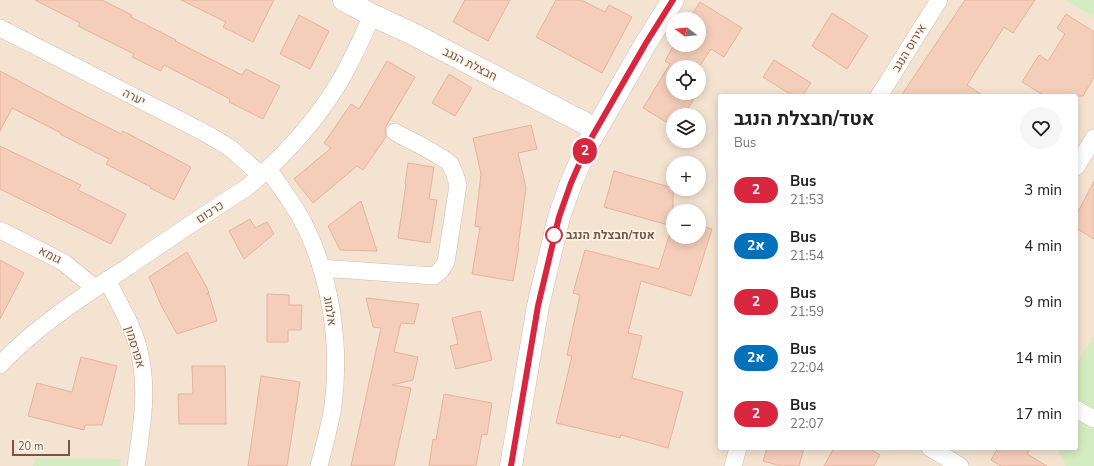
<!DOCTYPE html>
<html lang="en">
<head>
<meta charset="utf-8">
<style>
  :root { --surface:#fff; --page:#f6f6f6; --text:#222; --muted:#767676 }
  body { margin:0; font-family:"Nunito Sans",Heebo,sans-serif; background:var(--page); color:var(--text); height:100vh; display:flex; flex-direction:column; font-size:15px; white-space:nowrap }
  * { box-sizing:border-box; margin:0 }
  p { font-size:13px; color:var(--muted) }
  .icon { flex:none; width:22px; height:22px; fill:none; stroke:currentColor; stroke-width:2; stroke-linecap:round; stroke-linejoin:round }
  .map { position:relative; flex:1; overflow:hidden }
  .sheet { position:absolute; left:718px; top:94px; width:360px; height:356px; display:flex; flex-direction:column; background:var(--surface); border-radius:4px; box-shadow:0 2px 10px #0003 }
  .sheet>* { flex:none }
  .badge { padding:0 8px; border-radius:13px; font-size:14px; line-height:26px }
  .needle { width:26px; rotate:286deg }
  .controls { position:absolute; left:666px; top:12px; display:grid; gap:8px }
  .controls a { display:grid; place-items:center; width:40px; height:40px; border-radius:50%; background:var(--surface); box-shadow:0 2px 10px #0003; font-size:20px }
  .scale { position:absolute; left:12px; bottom:10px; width:58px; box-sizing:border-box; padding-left:4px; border:2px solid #775648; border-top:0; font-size:11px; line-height:14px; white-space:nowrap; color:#775648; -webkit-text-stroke:3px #fff6eb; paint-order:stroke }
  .map>.badge { position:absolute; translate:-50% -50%; box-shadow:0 0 0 2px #fff }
  .round { display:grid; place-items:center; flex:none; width:42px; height:42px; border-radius:21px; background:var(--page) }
  .overview { display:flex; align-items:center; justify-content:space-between; height:68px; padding:0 16px }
  h1 { font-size:19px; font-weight:700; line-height:30px }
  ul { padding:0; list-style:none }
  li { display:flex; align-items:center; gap:12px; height:56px; padding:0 16px }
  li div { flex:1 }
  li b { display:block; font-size:15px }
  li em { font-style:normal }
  li .badge { min-width:44px; font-weight:700; text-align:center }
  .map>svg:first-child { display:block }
</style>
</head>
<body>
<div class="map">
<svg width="1094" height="466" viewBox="0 0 1094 466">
  <rect width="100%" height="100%" fill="#fdf2e4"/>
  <path fill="#f5e3d2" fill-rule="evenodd" d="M 0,0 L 1094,0 L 1094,466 L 0,466 ZM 673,19 L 699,19 L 699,45 L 673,45 ZM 673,67 L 699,67 L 699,93 L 673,93 ZM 720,96 L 1076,96 L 1076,448 L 720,448 ZM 673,115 L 699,115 L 699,141 L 673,141 ZM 673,163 L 699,163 L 699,189 L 673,189 ZM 673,211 L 699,211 L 699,237 L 673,237 Z"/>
  <g fill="#d5ecc2">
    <path d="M 1065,0 L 1094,0 L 1094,17 Z"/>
    <path d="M 1094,336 L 1094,466 L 1066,466 L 1057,448 L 1076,448 L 1076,364 Z"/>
    <path d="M 35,458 L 122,459 L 120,466 L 33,466 Z"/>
  </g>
  <g fill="#f4ceba" stroke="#e8b39a">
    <path d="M 35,0 L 102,0 L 132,15 L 131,17 L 176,40 L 175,41 L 242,75 L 246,69 L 280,86 L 263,119 L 229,102 L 230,99 L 164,65 L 161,71 L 132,57 L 134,54 L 78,26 L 80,23 Z"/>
    <path d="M 181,0 L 274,0 L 253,42 L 223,27 L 226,22 Z"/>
    <path d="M 465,0 L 510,0 L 488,41 L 453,22 Z"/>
    <path d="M 556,0 L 581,0 L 605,12 L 609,5 L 632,17 L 602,73 L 536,37 Z"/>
    <path d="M 965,0 L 1035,0 L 1013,33 L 1004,27 L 967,85 L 984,96 L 901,96 Z"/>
    <path d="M 700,2 L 742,28 L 724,57 L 711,49 L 699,67 L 673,67 L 673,93 L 689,93 L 695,97 L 684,115 L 673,115 L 673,126 L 643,108 L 670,64 L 665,61 L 674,45 L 699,45 L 699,19 L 689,19 Z"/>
    <path d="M 832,13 L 868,36 L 847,69 L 812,46 Z"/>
    <path d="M 1066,14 L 1094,32 L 1094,77 L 1083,96 L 1045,96 L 1022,82 L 1039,55 L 1048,61 L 1065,34 L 1057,28 Z"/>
    <path d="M 299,15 L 329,31 L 310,69 L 280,54 Z"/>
    <path d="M 774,60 L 811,83 L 802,96 L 793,96 L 763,77 Z"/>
    <path d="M 387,61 L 415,77 L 385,128 L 386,137 L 363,170 L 357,166 L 313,203 L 294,179 L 331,148 L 324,143 L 351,104 L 359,109 Z"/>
    <path d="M 0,71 L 62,104 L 121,134 L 123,131 L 191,167 L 174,200 L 150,188 L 151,187 L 106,164 L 109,159 L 60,134 L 61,133 L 12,108 L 0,131 Z"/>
    <path d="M 449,74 L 472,88 L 455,116 L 432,103 Z"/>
    <path d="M 531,125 L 537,149 L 518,153 L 526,188 L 518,247 L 519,247 L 513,281 L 472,274 L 480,227 L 475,226 L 481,174 L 473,138 Z"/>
    <path d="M 0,146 L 81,185 L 78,190 L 126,214 L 111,244 L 0,189 Z"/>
    <path d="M 408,163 L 434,167 L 429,199 L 437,200 L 430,243 L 398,238 L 406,184 L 405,184 Z"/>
    <path d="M 614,171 L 673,188 L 673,237 L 699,237 L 699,225 L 712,229 L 691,296 L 641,281 L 628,333 L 642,336 L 632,378 L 683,392 L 668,448 L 621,435 L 620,438 L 556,423 L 572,356 L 567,355 L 580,295 L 573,293 L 585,250 L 659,269 L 672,226 L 604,207 Z"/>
    <path d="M 1094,181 L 1094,239 L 1076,228 L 1076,216 Z"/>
    <path d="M 361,201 L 377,251 L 340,250 L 328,226 Z"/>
    <path d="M 250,219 L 255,228 L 267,222 L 274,234 L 244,259 L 229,231 Z"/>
    <path d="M 187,252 L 206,286 L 209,293 L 206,294 L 209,294 L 217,321 L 177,334 L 161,305 L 149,277 Z"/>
    <path d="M 0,260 L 24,273 L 0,319 Z"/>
    <path d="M 267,294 L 289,295 L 289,305 L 302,305 L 301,330 L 288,330 L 288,342 L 267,342 Z"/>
    <path d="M 366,298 L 419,304 L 414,324 L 401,323 L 394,352 L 418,357 L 413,380 L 392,385 L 411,388 L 394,466 L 351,466 L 381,328 L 373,327 Z"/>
    <path d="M 480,311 L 492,360 L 456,369 L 450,346 L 458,344 L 452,318 Z"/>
    <path d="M 81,357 L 117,366 L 102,425 L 85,425 L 84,430 L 28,416 L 37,383 L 72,392 Z"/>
    <path d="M 192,366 L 225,366 L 226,424 L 179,424 L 178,394 L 193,394 Z"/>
    <path d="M 261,376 L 300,382 L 287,466 L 248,466 Z"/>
    <path d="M 444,394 L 492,403 L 487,435 L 482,434 L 476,466 L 429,466 L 433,439 L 436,440 Z"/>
    <path d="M 767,448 L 804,448 L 799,466 L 781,466 L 763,461 Z"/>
    <path d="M 834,448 L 869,448 L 880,455 L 874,466 L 824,466 Z"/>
    <path d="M 998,448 L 1031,448 L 1027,454 L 1047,466 L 1001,466 L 991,460 Z"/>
  </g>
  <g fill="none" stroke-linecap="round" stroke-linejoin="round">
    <g stroke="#d1bbac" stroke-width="18">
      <g id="street">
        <path d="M 0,28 L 207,134 L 230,148 L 261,175"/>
        <path d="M 879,96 L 939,0"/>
        <path d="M 1076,167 L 1094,138"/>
        <path d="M 268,169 C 280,186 292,202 302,220 C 331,276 341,344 333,406 C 330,426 324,446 319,466"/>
        <path d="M 0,230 L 63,262 L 95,288"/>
        <path d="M 321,268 L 434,276 L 440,271 L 446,262 L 458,185 C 456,178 454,170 450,164 C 442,155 407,139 395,132"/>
        <path d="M 107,280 C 118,302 132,324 138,347 C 149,386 142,427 136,466"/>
        <path d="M 0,365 C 36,326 82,297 126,268 C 166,241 205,214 246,188 C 280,160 311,127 335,89 C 350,66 361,40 372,15"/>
        <path d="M 1076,409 L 1094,419"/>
        <path d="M 930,448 L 960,466"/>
        <path d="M 733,466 L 738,448"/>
      </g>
    </g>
    <g stroke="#d5baaa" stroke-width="23">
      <g id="secondary">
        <path d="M 344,0 L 372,15 L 411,33 L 596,129"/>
        <path d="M 511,466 L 538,306 L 559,217 L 571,183 L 589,142 L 646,43 L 673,0"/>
      </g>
    </g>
    <use href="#street" stroke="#fff" stroke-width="17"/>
    <use href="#secondary" stroke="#fff" stroke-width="22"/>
  </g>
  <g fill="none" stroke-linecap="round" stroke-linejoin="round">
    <g stroke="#fff" stroke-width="9">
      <path id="line" d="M 511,466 L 538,306 L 559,217 L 571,183 L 589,142 L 646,43 L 673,0"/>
    </g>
    <use href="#line" stroke="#d7263d" stroke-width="6"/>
  </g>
  <circle fill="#fff" stroke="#d7263d" stroke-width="2" cx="554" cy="235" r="8"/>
  <g text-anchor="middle" stroke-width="3" stroke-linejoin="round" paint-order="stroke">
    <g font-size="12" fill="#775648" stroke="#fff6eb">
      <text transform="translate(909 48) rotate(-58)" y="4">אירוס הנגב</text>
      <text transform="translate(470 64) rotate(27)" y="4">חבצלת הנגב</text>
      <text transform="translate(134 97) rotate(27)" y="4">יערה</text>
      <text transform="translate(210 212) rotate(-33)" y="4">כרכום</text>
      <text transform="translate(50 255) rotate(28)" y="4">גומא</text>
      <text transform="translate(330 311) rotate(81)" y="4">אלמוג</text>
      <text transform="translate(135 347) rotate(73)" y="4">אפרסמון</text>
    </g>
    <g font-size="12" font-weight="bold" fill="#775648" stroke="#fff6eb" text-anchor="start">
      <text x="566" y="239">אטד/חבצלת הנגב</text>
    </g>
  </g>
</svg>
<div class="controls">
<a><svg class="needle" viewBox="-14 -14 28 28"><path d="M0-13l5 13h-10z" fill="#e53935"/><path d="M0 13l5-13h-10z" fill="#767676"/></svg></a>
<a><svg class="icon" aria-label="locate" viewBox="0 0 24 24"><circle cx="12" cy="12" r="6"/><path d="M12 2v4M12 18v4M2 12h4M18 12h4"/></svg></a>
<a><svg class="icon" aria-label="layers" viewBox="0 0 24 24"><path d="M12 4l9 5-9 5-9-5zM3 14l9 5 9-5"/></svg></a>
<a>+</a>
<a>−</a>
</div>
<div class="scale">20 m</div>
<b class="badge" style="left:585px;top:151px;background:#d7263d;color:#fff">2</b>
<section class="sheet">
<div class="overview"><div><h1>אטד/חבצלת הנגב</h1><p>Bus</p></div><a class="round"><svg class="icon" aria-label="heart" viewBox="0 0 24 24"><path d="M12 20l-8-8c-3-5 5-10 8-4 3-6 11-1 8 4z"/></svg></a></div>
<ul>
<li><span class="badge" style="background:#d7263d;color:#fff">2</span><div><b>Bus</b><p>21:53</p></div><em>3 min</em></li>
<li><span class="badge" style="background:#0072bc;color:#fff">2א</span><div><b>Bus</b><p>21:54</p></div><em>4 min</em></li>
<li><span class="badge" style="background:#d7263d;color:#fff">2</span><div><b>Bus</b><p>21:59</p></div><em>9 min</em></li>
<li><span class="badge" style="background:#0072bc;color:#fff">2א</span><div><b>Bus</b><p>22:04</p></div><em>14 min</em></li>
<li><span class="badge" style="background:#d7263d;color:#fff">2</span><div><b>Bus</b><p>22:07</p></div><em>17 min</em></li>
</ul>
</section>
</div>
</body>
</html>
